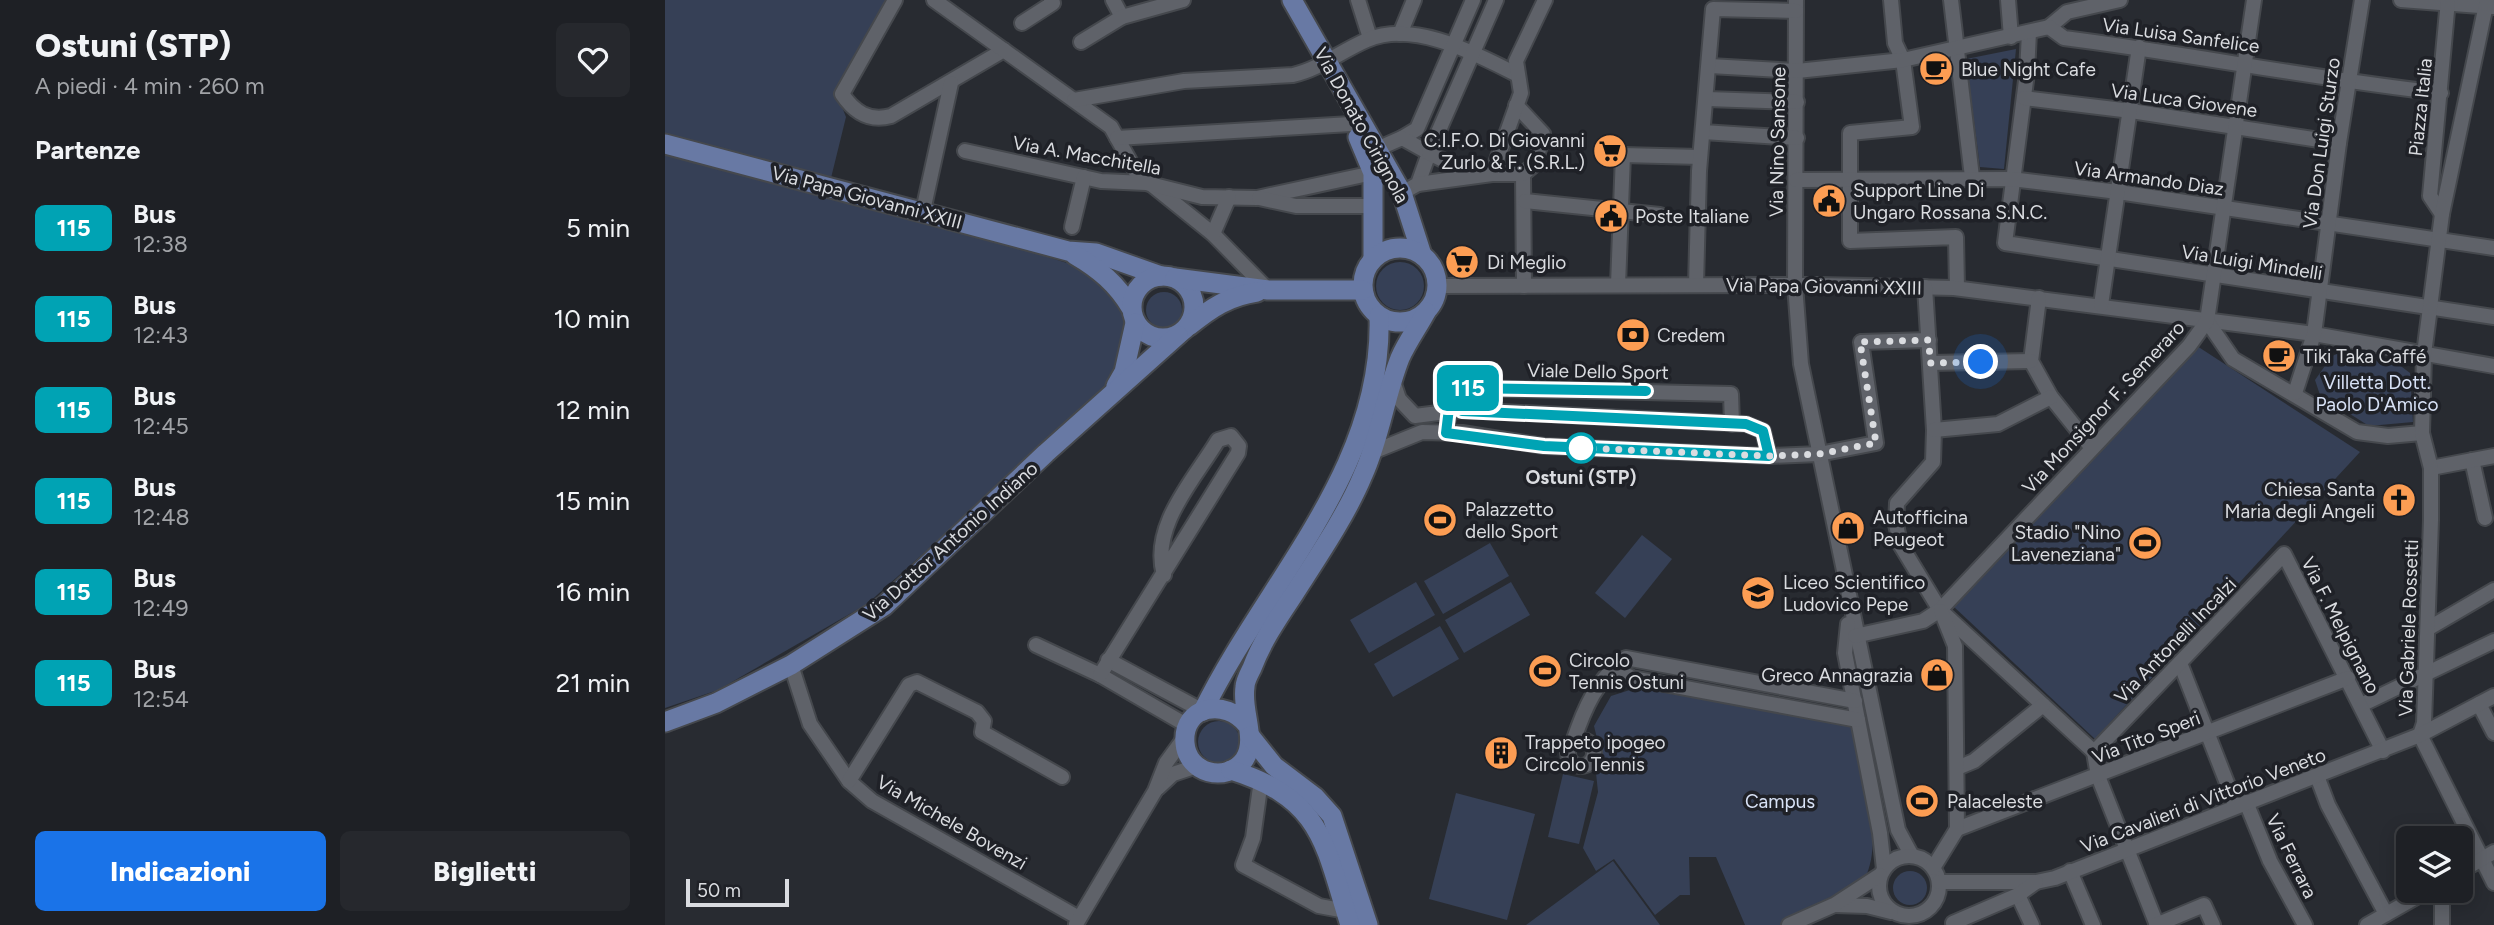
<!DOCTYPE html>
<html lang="it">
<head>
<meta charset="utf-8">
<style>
  :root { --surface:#1e2025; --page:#26282d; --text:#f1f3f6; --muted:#a1a3a7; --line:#3c3e42; --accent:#1a73e8 }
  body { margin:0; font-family:Figtree,sans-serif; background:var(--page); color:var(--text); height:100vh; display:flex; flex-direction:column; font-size:26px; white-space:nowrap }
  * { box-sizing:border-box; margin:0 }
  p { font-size:23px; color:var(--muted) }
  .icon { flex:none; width:38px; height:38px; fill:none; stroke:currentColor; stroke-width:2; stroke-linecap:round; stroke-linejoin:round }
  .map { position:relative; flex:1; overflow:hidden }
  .side { display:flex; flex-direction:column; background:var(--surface); width:665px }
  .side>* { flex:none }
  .badge { padding:0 14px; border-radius:10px; font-size:24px; line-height:46px }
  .tools { position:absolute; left:1731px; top:826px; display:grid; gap:14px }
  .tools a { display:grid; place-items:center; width:77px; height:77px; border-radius:10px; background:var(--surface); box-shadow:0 4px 18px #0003,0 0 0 2px var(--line); font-size:35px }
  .scale { position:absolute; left:21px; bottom:18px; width:103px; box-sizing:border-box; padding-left:7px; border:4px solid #dadce0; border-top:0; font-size:19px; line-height:24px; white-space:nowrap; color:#dadce0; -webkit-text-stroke:5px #1f2127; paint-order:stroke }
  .you { position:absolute; width:35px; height:35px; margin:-18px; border:5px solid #fff; border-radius:50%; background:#1a73e8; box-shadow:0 0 0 10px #1a73e833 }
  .map>.badge { position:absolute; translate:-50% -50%; box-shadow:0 0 0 4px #fff }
  h2 { padding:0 35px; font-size:26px; line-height:63px }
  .round { display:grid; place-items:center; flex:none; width:74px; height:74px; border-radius:10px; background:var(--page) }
  .headline { display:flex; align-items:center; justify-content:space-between; height:119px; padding:0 35px }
  h1 { font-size:33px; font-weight:800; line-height:52px }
  .action { display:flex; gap:14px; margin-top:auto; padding:14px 35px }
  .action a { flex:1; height:80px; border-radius:10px; background:var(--accent); color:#fff; font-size:28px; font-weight:800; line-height:80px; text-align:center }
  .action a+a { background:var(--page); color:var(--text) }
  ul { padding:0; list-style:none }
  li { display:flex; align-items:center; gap:21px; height:91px; padding:0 35px }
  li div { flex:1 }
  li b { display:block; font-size:26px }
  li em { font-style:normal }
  li .badge { min-width:77px; font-weight:700; text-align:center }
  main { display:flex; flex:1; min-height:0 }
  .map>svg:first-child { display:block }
</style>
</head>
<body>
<main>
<section class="side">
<div class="headline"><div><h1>Ostuni (STP)</h1><p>A piedi · 4 min · 260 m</p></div><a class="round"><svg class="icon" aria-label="heart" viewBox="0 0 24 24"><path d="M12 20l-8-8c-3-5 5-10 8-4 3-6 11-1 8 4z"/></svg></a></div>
<h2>Partenze</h2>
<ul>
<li><span class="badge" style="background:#00a3b4;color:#fff">115</span><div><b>Bus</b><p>12:38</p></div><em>5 min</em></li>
<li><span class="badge" style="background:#00a3b4;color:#fff">115</span><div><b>Bus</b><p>12:43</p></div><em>10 min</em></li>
<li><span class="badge" style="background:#00a3b4;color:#fff">115</span><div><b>Bus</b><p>12:45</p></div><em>12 min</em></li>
<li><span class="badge" style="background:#00a3b4;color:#fff">115</span><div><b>Bus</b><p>12:48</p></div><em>15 min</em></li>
<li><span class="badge" style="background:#00a3b4;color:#fff">115</span><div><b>Bus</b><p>12:49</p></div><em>16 min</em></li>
<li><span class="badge" style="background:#00a3b4;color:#fff">115</span><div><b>Bus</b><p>12:54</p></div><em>21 min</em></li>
</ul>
<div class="action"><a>Indicazioni</a><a>Biglietti</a></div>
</section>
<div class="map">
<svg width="1829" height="925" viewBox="0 0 1829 925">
  <rect width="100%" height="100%" fill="#282b31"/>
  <g fill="#364056">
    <path d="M 0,0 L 225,0 L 173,97 L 181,117 L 166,178 L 0,136 Z"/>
    <path d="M 1351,49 L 1339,169 L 1315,167 L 1301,59 Z"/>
    <path d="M 0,151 L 288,227 L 402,263 L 433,277 L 456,306 L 461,322 L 461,348 L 436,394 L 202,604 L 53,690 L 0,708 Z"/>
    <circle cx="735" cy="286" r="24"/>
    <circle cx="499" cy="310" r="18"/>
    <path d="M 1532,346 L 1695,452 L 1430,739 L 1288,606 Z"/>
    <path d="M 1672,354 L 1733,364 L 1745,373 L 1748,422 L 1704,426 L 1655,395 L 1650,380 L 1667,356 Z"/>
    <path d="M 977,535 L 1007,559 L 960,618 L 930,593 Z"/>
    <path d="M 825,543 L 844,576 L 778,614 L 759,581 Z"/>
    <path d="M 751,582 L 770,615 L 704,653 L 685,620 Z"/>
    <path d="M 846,582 L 865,615 L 799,653 L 780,620 Z"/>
    <path d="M 775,626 L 794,659 L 728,697 L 709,664 Z"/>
    <path d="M 971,688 L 1188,725 C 1196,768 1220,839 1200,878 L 1115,925 L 1080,925 L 1051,857 L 1024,857 L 1025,895 L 1015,895 L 990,915 L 949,859 L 931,871 L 918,848 L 933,792 L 931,773 L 937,759 L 929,726 L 946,696 Z"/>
    <circle cx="554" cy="742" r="21"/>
    <path d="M 898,774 L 929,781 L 914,844 L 883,837 Z"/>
    <path d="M 791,793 L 870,814 L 842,920 L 764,899 Z"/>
    <path d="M 948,861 L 995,925 L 861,925 Z"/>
    <circle cx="1245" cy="888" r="17"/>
  </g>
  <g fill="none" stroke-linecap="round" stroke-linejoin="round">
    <g stroke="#45484d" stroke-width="18">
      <g id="minor">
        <path d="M 230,0 L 177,94 C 189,112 204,122 226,116 L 339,50"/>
        <path d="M 269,0 L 446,127 L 471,172 L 548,234 L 603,290"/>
        <path d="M 448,0 L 457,17"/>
        <path d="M 693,0 L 705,38"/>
        <path d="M 1131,0 L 1130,285 L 1136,364 L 1233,830 L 1247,856"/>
        <path d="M 1226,0 L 1230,43 L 1238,60 L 1247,127 L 1185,133 L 1185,241 L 1291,237 L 1292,288"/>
        <path d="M 1286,0 L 1307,177"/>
        <path d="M 1343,0 L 1346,37"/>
        <path d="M 1736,0 L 1828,7"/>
        <path d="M 357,23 L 388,3 L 386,0"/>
        <path d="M 1384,27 L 1402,12 L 1455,0"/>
        <path d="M 1364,32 L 1362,73 L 1340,243 L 1829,317"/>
        <path d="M 735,34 L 749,0"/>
        <path d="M 416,42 L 457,17 L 518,0"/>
        <path d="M 1045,66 L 1132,71 L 1238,60 L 1384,27 L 1399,38 C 1525,54 1650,79 1776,93"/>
        <path d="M 1359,98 L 1466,111 L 1674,143"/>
        <path d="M 1042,99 L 1132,102"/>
        <path d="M 409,100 L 519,81 L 628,75 C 655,69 676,51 702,40 C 749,20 809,53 851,74"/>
        <path d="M 851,105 L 878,134 L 870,164 L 858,174"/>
        <path d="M 1038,132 L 1132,138"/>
        <path d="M 452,138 L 686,124"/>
        <path d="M 737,138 L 752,129 L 808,0"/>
        <path d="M 712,149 L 737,138 L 764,153 L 753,184 L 737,193"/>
        <path d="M 300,151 L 436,181 L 481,183 L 537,197 L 592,198 L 708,173"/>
        <path d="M 827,174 L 856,93 L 851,61 L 880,0"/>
        <path d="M 858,174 L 859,286"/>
        <path d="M 810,176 L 764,153 L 831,0"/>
        <path d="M 1131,180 L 1346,179 L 1453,192 L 1829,248"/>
        <path d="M 753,184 L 827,174 L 858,174"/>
        <path d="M 594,198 L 631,206 L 710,206"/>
        <path d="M 860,201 L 995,215"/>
        <path d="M 258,211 L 286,83"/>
        <path d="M 1777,214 L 1765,196 L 1783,0"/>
        <path d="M 407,227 L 419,177"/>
        <path d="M 548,234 L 564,197"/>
        <path d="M 953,285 L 958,155 L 1035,157"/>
        <path d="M 1031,285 L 1034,171 L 1048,9 L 1131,11"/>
        <path d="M 773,286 L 1154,285 L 1289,288 L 1649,334 L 1829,366"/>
        <path d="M 1260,287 L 1269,430 L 1268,462 L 1232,503 L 1231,524 L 1235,544 L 1275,610 L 1429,752"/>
        <path d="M 1374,298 L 1366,361 L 1386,397 L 1427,448"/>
        <path d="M 1436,305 L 1474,47"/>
        <path d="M 1542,321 L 1568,359 L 1692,432 L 1723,436 L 1757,433"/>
        <path d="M 1265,363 L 1366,361"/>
        <path d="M 728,381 L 734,399 L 750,416 L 797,410 L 1081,424 L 1098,431 L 1104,456"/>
        <path d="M 1630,393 L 1649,334 L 1674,143 L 1697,0"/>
        <path d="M 783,419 L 785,400 L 800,388 L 1066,394 L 1067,424"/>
        <path d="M 1269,430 L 1333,424 L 1386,397"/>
        <path d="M 705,453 L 757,432 L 797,433 L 879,446 L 1104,456 L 1154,454 L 1211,443 L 1196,342 L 1264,340"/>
        <path d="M 1807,460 L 1820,518"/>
        <path d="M 1766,468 L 1829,456"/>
        <path d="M 1183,624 L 1180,653 L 1215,833 L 1219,869"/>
        <path d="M 1764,628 L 1829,590"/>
        <path d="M 1190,636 L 1258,621 L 1275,610 L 1524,346 L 1542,321 L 1589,0"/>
        <path d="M 371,645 L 435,675 L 523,726"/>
        <path d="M 443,660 L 538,711"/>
        <path d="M 1515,663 L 1571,806"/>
        <path d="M 126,665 L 145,724 L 184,781 L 207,801 L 414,918"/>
        <path d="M 948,667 L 967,678 L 1193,720"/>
        <path d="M 435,675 L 573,453 L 574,446 L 566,436 L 553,440 C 529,480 485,526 499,575"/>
        <path d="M 1814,704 L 1829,733"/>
        <path d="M 1696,705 L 1829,641"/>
        <path d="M 1755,735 L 1759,723 L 1766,520 L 1766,468 L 1757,433 L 1759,354 L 1777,214 L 1822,0"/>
        <path d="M 1755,735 L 1829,883"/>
        <circle cx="916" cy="753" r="13"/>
        <path d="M 908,742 C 919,709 932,678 961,658 L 1190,701"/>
        <path d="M 1429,752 L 1619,554 L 1718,751"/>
        <path d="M 1429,752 L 1433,776 L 1492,925"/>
        <path d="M 1292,768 L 1309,761 L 1378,705"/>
        <path d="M 1652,776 L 1663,805 L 1721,914"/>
        <path d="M 596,780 L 588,838 L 578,865 L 654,906 L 681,911"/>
        <path d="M 184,781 L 244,685 L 252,682 L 312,712 L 319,721 L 317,732 L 397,777"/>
        <path d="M 493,788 L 508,774 L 532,766"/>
        <path d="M 1581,802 L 1605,861 L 1640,925"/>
        <path d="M 1292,829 L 1683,678"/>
        <circle cx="1244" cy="886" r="30"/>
        <path d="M 1268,868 L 1292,829 L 1290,646 L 1276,611"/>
        <path d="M 1405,871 L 1428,925"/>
        <path d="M 1796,871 L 1829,852"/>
        <path d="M 1274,882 L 1371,882 L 1390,878 L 1755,735 L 1829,696"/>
        <path d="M 1353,895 L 1367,925"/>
        <path d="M 1170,905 L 1202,906 L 1226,912"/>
        <path d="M 1288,923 L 1353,895 L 1371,882"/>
        <path d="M 411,924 L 490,791 L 501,763 L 520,737"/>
        <path d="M 1124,925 L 1169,905 L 1215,875"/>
        <path d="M 1491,925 L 1539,905 L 1548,925"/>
        <path d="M 1702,925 L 1762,891"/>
        <path d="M 1777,925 L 1777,891"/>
      </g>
    </g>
    <g stroke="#45484d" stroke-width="23">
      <g id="major">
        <path d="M 627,0 L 737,193 L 757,255"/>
        <path d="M 693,137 L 708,173 L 708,259"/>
        <path d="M 0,144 L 403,251 L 431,253 L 496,276"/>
        <circle cx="735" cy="285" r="37"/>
        <path d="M 410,255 C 434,269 452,284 466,308"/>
        <circle cx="498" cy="307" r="31"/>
        <path d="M 510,278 L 603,290 L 698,290"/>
        <path d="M 524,326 C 546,308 564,296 592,292"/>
        <path d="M 451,386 L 459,372 L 470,323"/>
        <path d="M 538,711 C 601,582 719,469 714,316"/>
        <path d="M 0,722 L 51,703 L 126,665 L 219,606 L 381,453 L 513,335"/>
        <path d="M 582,725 C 561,698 517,705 520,743 C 522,773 561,784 579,760 C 593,740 576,711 580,687 C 580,681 584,674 587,668 C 597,641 613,618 629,594 C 652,558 682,514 698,475 C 715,438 720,396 735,358 C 742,342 753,327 761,312"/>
        <path d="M 585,736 L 609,766 L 650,797 L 667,816 L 703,925"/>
        <path d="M 566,770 C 658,799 659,843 685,925"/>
      </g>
    </g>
    <use href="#minor" stroke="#5f6269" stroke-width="14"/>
    <use href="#major" stroke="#6879a4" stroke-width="19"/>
  </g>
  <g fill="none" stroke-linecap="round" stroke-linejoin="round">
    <g stroke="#fff" stroke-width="16">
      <path id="line" d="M 797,411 L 1081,424 L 1098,431 L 1104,456 L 879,446 L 781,433 L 785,400 L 800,388 L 981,391"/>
    </g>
    <use href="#line" stroke="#00a3b4" stroke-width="10"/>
    <path stroke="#dadce0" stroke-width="7" stroke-dasharray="0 12.6" d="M 916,448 L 1104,456 L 1154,454 L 1211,443 L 1195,342 L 1264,340 L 1265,363 L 1316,362"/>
  </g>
  <defs>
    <g id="cafe-disc" transform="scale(1.75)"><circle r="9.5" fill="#fc9d53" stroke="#1f2127"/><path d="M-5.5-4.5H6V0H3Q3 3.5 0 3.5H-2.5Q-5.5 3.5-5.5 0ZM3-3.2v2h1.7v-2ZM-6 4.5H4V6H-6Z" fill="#111"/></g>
    <g id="supermarket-disc" transform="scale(1.75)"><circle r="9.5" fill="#fc9d53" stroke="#1f2127"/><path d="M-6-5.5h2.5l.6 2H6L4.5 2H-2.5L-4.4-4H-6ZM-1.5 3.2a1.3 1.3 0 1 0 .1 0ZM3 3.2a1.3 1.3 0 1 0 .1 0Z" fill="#111"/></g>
    <g id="civic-disc" transform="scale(1.75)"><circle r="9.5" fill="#fc9d53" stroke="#1f2127"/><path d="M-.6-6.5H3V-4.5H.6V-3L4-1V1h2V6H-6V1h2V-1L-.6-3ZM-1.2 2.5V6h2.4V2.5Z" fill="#111"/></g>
    <g id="bank-disc" transform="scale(1.75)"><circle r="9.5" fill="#fc9d53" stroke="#1f2127"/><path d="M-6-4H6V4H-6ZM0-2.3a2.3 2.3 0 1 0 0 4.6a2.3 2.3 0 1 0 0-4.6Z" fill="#111"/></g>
    <g id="church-disc" transform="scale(1.75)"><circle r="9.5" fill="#fc9d53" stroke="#1f2127"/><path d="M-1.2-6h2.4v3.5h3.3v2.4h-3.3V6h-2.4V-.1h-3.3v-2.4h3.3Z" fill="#111"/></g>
    <g id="stadium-disc" transform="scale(1.75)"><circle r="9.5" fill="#fc9d53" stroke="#1f2127"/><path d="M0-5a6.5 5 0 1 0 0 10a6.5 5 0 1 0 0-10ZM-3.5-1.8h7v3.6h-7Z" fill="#111"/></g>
    <g id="shop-disc" transform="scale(1.75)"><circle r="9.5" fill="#fc9d53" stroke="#1f2127"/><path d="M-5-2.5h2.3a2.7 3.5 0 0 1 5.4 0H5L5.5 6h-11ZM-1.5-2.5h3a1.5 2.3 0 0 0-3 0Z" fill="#111"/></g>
    <g id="school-disc" transform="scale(1.75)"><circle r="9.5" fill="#fc9d53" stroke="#1f2127"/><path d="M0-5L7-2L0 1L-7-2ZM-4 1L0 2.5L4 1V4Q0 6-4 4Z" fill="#111"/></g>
    <g id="building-disc" transform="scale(1.75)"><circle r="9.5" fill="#fc9d53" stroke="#1f2127"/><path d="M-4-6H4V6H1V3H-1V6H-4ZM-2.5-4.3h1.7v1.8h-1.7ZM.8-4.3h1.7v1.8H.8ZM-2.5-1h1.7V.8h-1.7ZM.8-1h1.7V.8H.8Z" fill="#111"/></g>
  </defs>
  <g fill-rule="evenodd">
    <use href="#cafe-disc" x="1271" y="69"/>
    <use href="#supermarket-disc" x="945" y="151"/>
    <use href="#civic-disc" x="1164" y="201"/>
    <use href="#civic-disc" x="946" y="216"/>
    <use href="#supermarket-disc" x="797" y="262"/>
    <use href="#bank-disc" x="968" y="335"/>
    <use href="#cafe-disc" x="1614" y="356"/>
    <use href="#church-disc" x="1734" y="500"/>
    <use href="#stadium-disc" x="775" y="520"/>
    <use href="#shop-disc" x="1183" y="528"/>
    <use href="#stadium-disc" x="1480" y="543"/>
    <use href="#school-disc" x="1093" y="593"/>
    <use href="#stadium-disc" x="880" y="671"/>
    <use href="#shop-disc" x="1272" y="675"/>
    <use href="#building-disc" x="836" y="753"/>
    <use href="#stadium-disc" x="1257" y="801"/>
  </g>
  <circle fill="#fff" stroke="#00a3b4" stroke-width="3.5" cx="916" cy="448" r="14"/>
  <g text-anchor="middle" stroke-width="7" stroke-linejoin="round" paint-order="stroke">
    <g font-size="19" fill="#dadce0" stroke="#1f2127">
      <text transform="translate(1516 35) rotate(8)" y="7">Via Luisa Sanfelice</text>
      <text transform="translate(1519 100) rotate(8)" y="7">Via Luca Giovene</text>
      <text transform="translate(1755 107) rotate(-84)" y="7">Piazza Italia</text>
      <text transform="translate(697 125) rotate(61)" y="7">Via Donato Cirignola</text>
      <text transform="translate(1112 142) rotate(-89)" y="7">Via Nino Sansone</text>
      <text transform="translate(1656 143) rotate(-82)" y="7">Via Don Luigi Sturzo</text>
      <text transform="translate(422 155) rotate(10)" y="7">Via A. Macchitella</text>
      <text transform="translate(1484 178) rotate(8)" y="7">Via Armando Diaz</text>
      <text transform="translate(202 197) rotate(15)" y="7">Via Papa Giovanni XXIII</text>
      <text transform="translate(1587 262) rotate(9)" y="7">Via Luigi Mindelli</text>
      <text transform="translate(1159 286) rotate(1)" y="7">Via Papa Giovanni XXIII</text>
      <text transform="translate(933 371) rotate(1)" y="7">Viale Dello Sport</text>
      <text transform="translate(1438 407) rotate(-47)" y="7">Via Monsignor F. Semeraro</text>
      <text transform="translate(285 541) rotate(-42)" y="7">Via Dottor Antonio Indiano</text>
      <text transform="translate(1676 625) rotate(63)" y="7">Via F. Melpignano</text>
      <text transform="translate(1743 628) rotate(-88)" y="7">Via Gabriele Rossetti</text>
      <text transform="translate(1510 640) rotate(-46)" y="7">Via Antonelli Incalzi</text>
      <text transform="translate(1481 737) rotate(-21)" y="7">Via Tito Speri</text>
      <text transform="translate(1538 800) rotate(-21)" y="7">Via Cavalieri di Vittorio Veneto</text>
      <text transform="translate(287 822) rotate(30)" y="7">Via Michele Bovenzi</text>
      <text transform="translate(1627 856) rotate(64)" y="7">Via Ferrara</text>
    </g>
    <g font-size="19" fill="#dadce0" stroke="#1f2127" text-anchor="start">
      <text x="1296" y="76">Blue Night Cafe</text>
      <text x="920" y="147" text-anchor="end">C.I.F.O. Di Giovanni<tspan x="920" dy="22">Zurlo &amp; F. (S.R.L.)</tspan></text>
      <text x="1188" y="197">Support Line Di<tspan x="1188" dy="22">Ungaro Rossana S.N.C.</tspan></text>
      <text x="970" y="223">Poste Italiane</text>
      <text x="822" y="269">Di Meglio</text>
      <text x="992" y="342">Credem</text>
      <text x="1638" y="363">Tiki Taka Caffé</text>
      <text x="1710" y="496" text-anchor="end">Chiesa Santa<tspan x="1710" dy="22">Maria degli Angeli</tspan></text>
      <text x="800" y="516">Palazzetto<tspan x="800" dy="22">dello Sport</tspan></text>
      <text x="1208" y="524">Autofficina<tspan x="1208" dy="22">Peugeot</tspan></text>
      <text x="1456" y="539" text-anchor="end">Stadio "Nino<tspan x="1456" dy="22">Laveneziana"</tspan></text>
      <text x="1118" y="589">Liceo Scientifico<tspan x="1118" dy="22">Ludovico Pepe</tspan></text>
      <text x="904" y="667">Circolo<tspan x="904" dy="22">Tennis Ostuni</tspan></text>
      <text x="1248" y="682" text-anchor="end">Greco Annagrazia</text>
      <text x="860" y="749">Trappeto ipogeo<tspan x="860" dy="22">Circolo Tennis</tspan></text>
      <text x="1282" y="808">Palaceleste</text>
    </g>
    <g font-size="19" fill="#d8e2f6" stroke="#1f2127">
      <text x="1712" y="389">Villetta Dott.<tspan x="1712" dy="22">Paolo D'Amico</tspan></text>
      <text x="1115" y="808">Campus</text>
    </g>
    <g font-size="19" font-weight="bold" fill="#dadce0" stroke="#1f2127">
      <text x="916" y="484">Ostuni (STP)</text>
    </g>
  </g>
</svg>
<div class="tools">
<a><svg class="icon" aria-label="layers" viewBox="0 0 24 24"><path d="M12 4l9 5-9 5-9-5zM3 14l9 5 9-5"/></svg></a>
</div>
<div class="scale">50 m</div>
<div class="you" style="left:1316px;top:362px"></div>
<b class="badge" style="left:803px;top:388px;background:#00a3b4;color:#fff">115</b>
</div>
</main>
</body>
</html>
